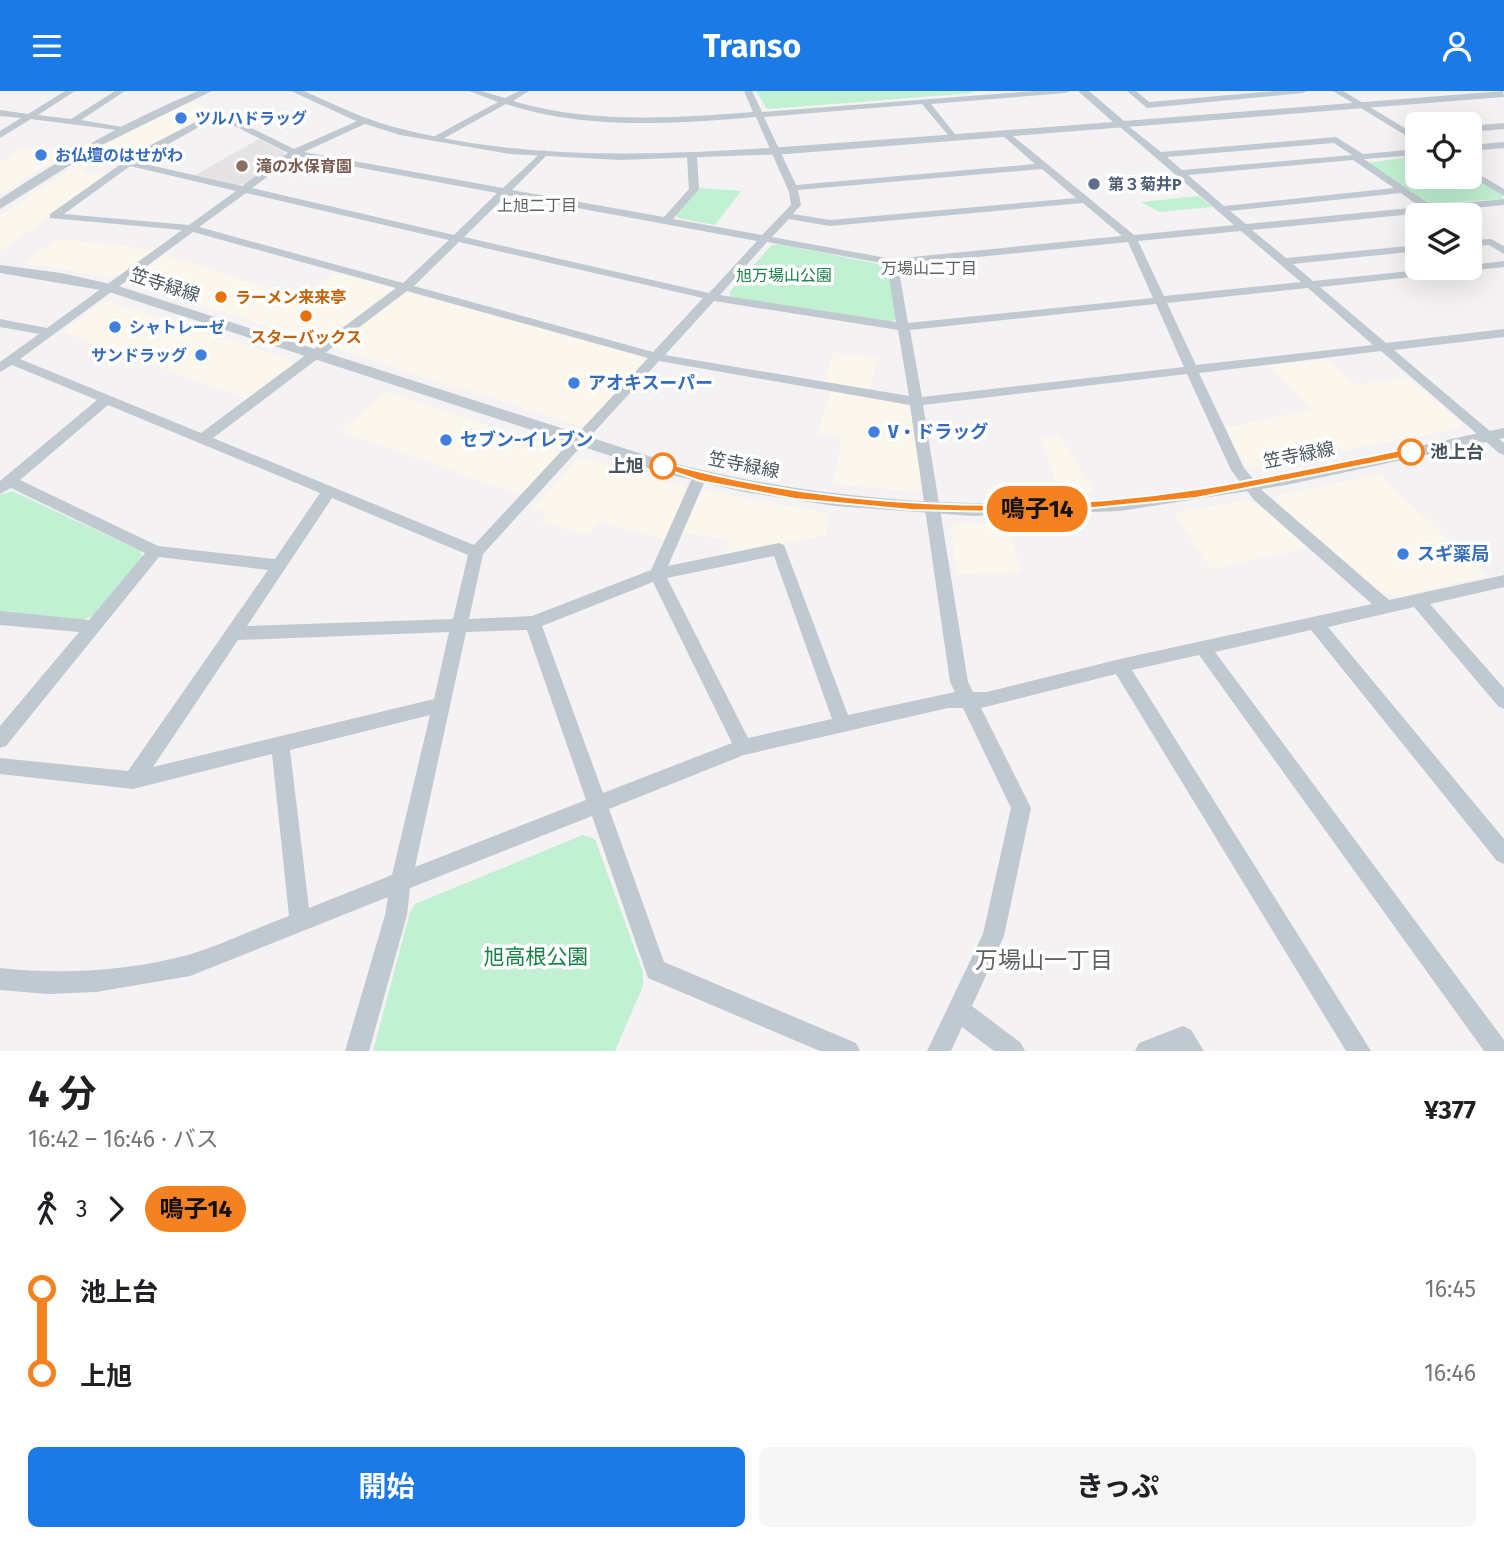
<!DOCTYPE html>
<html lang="ja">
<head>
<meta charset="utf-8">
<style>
  :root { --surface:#fff; --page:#f6f6f6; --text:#202124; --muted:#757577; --accent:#1b7ae5 }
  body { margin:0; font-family:"Fira Sans","Noto Sans JP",sans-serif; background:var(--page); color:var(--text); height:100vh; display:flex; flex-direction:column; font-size:26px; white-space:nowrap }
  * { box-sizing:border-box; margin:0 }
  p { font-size:23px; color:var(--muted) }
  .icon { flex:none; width:38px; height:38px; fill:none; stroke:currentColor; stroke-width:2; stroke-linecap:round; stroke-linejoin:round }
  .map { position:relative; height:960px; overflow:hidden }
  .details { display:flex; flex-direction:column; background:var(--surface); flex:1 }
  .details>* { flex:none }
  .badge { padding:0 14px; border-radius:23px; font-size:24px; line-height:46px }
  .tools { position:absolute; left:1405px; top:21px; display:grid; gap:14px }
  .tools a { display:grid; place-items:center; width:77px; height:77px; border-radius:10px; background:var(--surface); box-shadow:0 7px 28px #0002; font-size:35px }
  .map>.badge { position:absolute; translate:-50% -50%; box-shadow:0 0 0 4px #fff }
  .legs { display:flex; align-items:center; gap:10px; height:77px; padding:0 28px; font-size:23px }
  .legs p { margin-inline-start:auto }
  .headline { display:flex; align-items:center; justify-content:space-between; height:119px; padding:0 28px }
  h1 { font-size:38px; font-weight:700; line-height:52px }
  .action { display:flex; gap:14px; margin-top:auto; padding:14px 28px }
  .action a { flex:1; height:80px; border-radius:10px; background:var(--accent); color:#fff; font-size:28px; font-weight:700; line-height:80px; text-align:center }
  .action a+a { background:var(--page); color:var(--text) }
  ul { padding:0 28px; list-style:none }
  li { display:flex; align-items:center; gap:24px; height:84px; font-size:26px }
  li i { display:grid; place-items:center; width:10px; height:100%; margin:0 9px; background:currentColor }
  li i::after { content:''; width:18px; height:18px; margin:-9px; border:5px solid; border-radius:50%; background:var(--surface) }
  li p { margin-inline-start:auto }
  li:first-child i { background:linear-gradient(#0000 50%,currentColor 0) }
  li:last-child i { background:linear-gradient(currentColor 50%,#0000 0) }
  header { display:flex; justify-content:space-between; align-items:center; height:91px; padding:0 28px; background:var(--accent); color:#fff; font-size:32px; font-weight:700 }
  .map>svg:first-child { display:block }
</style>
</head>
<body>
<header><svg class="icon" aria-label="menu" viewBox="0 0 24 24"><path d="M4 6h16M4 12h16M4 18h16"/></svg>Transo<svg class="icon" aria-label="person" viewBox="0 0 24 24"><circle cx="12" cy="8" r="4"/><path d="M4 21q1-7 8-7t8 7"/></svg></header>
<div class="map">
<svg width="1504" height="960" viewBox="0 0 1504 960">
  <rect width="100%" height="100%" fill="#f4f2f2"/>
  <g fill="#fcf7ed">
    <path d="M 192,11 L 213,20 L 132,66 L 123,68 L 95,60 L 147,31 Z"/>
    <path d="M 23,57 L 67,61 L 0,104 L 0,72 Z"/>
    <path d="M 89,66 L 98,68 L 81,81 L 108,83 L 0,161 L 0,124 Z"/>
    <path d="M 56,148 L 88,151 L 156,159 L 122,184 L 111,186 L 24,172 Z"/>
    <path d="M 165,164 L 299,206 L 336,181 L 393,197 L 393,201 L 328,251 L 318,251 L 131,192 L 131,189 Z"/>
    <path d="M 412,202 L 643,266 L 646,271 L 589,332 L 578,335 L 337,258 L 336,253 L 401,204 Z"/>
    <path d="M 110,210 L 293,270 L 294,275 L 249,309 L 62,241 L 101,212 Z"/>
    <path d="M 834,261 L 878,267 L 869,299 L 824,291 Z"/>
    <path d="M 1327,268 L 1357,294 L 1407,286 L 1460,331 L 1461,337 L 1254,377 L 1243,373 L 1226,337 L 1312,318 L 1268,275 Z"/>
    <path d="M 831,300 L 907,314 L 912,320 L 924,395 L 917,401 L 833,393 L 842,346 L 817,342 Z"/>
    <path d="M 386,301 L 554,357 L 558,364 L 520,404 L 340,340 Z"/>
    <path d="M 1060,345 L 1094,401 L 1061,402 L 1039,347 Z"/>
    <path d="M 587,367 L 683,395 L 690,401 L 667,450 L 600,430 L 589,445 L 540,431 L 547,422 L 532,417 L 576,369 Z"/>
    <path d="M 1380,383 L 1486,485 L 1398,506 L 1379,500 L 1277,412 L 1278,404 Z"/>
    <path d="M 706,400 L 829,422 L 826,444 L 724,465 L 730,450 L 681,441 L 697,404 Z"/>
    <path d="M 1247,409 L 1258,413 L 1308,457 L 1211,478 L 1174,422 Z"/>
    <path d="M 956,432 L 1007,433 L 1022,481 L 958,483 L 950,436 Z"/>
  </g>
  <path fill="#e5e3e4" d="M 259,48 L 285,62 L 285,66 L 249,92 L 238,94 L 195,84 Z"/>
  <g fill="#c2f0d2">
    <path d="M 756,0 L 972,0 L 972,2 L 770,18 L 766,17 Z"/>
    <path d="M 1417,65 L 1418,86 L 1470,84 L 1502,104 L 1503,108 L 1426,113 L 1367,72 Z"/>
    <path d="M 699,97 L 741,100 L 715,134 L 678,127 L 676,124 Z"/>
    <path d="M 1199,105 L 1212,116 L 1160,121 L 1141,111 Z"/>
    <path d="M 779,153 L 888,175 L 898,228 L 890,231 L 732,206 L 729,202 L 771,155 Z"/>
    <path d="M 12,400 L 141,460 L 142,466 L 97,523 L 83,529 L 0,521 L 0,404 Z"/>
    <path d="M 583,744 L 595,748 L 643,881 L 643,895 L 615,960 L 373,960 L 410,821 L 415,813 Z"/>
  </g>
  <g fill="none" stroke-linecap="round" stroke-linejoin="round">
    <g fill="#c0c9d0" fill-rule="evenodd">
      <path d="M 65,0 L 75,0 L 38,24 L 71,28 L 115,0 L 125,0 L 81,29 L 128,37 L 124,40 L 31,28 L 0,47 L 0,40 L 21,27 L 0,25 L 0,19 L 28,23 Z"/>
      <path d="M 469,0 L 481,0 L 505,7 L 519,0 L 529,0 L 513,10 C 589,33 675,27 753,21 L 744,0 L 752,0 L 762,21 L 1033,0 L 1070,0 L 1066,2 L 931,13 L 958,47 L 953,50 L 922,13 L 764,26 L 796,94 L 1035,73 L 1001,43 L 1008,41 L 1134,144 L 1234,134 L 1119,35 L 1119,31 L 1122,30 L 1161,61 L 1336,46 L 1363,63 L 1418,58 L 1418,64 L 1364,68 L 1432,115 L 1504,108 L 1504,114 L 1252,139 L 1286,167 L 1418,154 L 1418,160 L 1293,173 L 1313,190 L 1440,177 L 1470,177 L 1470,174 L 1504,170 L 1504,176 L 1320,196 L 1386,252 L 1504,238 L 1504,246 L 1394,259 L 1504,352 L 1504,364 L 1499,362 L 1381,260 L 1199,282 L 1244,377 L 1264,401 L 1389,509 L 1504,484 L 1504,496 L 1430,513 L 1504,597 L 1504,618 L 1498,615 L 1414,516 L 1328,536 L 1504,748 L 1504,773 L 1497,770 L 1311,539 L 1215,561 L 1504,949 L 1504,960 L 1484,960 L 1199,564 L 1132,579 L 1371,960 L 1346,960 L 1116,583 L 981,617 L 1031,717 L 1004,845 L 972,915 L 1021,952 L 1025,960 L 994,960 L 962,936 L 951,960 L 927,960 L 983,843 L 1011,717 L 963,617 L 948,617 L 744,664 L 609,718 L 664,871 L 856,952 L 860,960 L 820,960 L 648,887 L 592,725 L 410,797 L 407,824 L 369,960 L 345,960 L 385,824 L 388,806 L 190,885 L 96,901 L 48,903 L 0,899 L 0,877 C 63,884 127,880 188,864 C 222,854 256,837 289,825 L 272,663 L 133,698 L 0,683 L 0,667 L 128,680 L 268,479 L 159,466 L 6,655 L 0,657 L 0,635 L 79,541 L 0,534 L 0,520 L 89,529 L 145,462 L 11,397 L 0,403 L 0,390 L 97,309 L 12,274 L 0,281 L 0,271 L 39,243 L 0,236 L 0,228 L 47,237 L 182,139 L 50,127 L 50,123 L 121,73 L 77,63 L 77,59 L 127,69 L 143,58 L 217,20 L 294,58 L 364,27 L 368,30 L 367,32 L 304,61 L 503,97 L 544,59 L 549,62 L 512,99 L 664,126 L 689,98 L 687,66 L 692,63 L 697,66 L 699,98 L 673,128 L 762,144 L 791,114 L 789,101 L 756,26 C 675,33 585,39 506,13 L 439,50 L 433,50 L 433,46 L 498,11 ZM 217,26 L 288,62 L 242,95 L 136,71 ZM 1334,52 L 1352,64 L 1182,79 L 1167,66 ZM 296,65 L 497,102 L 454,144 L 252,97 ZM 1353,69 L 1394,97 L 1224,115 L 1188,84 ZM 130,75 L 236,100 L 189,134 L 64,123 ZM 1042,78 L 1076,107 L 830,129 L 793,123 L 801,114 L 798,99 ZM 246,102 L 449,149 L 403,192 L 199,136 ZM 1401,102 L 1420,116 L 1246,133 L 1230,120 ZM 507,104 L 757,150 L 709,202 L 464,146 ZM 1083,112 L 1122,145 L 892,168 L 772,146 L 789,128 L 830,135 ZM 1241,140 L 1301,191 L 1164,205 L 1138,150 ZM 193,141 L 396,197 L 201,342 L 20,268 ZM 459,151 L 703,207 L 653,261 L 414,195 ZM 767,151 L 887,173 L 896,231 L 720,204 ZM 1128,151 L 1153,207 L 908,232 L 898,174 ZM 1308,197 L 1373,254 L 1196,274 L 1167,212 ZM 407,200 L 648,267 L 474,454 L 213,347 ZM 714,210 L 898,239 L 909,305 L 665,264 ZM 1156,213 L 1184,276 L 922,306 L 910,239 ZM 659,270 L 910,314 L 950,591 L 955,601 L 848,624 L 784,454 L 779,452 L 668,475 L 707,385 L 700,380 L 693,385 L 651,479 L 532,525 L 469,528 L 483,463 ZM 1187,283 L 1231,379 L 1254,409 L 1372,513 L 1120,568 L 987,601 L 973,601 L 968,591 L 923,314 ZM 108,314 L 320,402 L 275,468 L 158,455 L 20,389 ZM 332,407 L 468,464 L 453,528 L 247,535 ZM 774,465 L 832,628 L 748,647 L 667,487 ZM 653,491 L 732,652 L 603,702 L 542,535 ZM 527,539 L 586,709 L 415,776 L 466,541 ZM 449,541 L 434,608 L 153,676 L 238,549 ZM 430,624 L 392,784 L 309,817 L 290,659 Z"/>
      <path d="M 1127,0 L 1136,0 L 1149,11 L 1275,0 L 1307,0 L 1303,2 L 1147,17 Z"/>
      <path d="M 1333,0 L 1343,0 L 1418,45 L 1418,52 Z"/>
      <path d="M 1504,32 L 1504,38 L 1470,41 L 1470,35 Z"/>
      <path d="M 1504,51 L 1504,57 L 1470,60 L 1470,54 Z"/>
      <path d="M 1470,78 L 1504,98 L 1504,105 L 1470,85 Z"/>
      <path d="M 1470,149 L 1491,148 L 1504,155 L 1504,163 L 1489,154 L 1470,155 Z"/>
      <path d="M 1183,935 L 1191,939 L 1204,960 L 1135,960 L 1139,952 Z"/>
    </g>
    <g fill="#c0c9d0" fill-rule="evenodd">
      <path d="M 198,0 L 212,0 L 104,53 L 0,118 L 0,108 C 63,66 128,29 198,0 Z"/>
      <path d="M 291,0 L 304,0 C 335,14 366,29 398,37 C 540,74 692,63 837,52 C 929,45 1021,38 1113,31 L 1078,0 L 1089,0 L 1124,30 L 1503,0 L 1504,6 L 787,63 L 620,69 L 510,63 L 400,44 L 356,30 Z"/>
      <path d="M 0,174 L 61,182 L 115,194 L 664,370 C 812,408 967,421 1120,407 C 1249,395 1377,363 1504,337 L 1504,347 L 1286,394 L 1120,420 L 973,425 L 835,415 L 744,401 L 663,382 L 106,200 L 0,182 Z"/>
    </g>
  </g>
  <path fill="#f58220" stroke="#fff" stroke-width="2" d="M 1411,357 L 1417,361 L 1415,364 L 1196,407 L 1042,422 L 911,419 L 795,408 L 700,390 L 657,375 L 663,371 C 831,418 1026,425 1198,398 C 1269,387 1340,371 1411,357 Z"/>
  <g fill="#3f7fe0" stroke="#fff" stroke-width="2.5">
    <circle cx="181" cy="27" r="7"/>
    <circle cx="41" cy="64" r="7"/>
    <circle cx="115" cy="236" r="7"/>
    <circle cx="201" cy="264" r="7"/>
    <circle cx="574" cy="292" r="7"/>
    <circle cx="874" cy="341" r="7"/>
    <circle cx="446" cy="349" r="7"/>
    <circle cx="1403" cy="463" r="7"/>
  </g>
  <circle fill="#8d6e63" stroke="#fff" stroke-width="2.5" cx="242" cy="75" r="7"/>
  <circle fill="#5c6f8a" stroke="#fff" stroke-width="2.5" cx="1094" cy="93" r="7"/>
  <g fill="#e8710a" stroke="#fff" stroke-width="2.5">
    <circle cx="221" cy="206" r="7"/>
    <circle cx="306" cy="225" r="7"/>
  </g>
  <g fill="#fff" stroke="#f58220" stroke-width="3.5">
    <circle cx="1411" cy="361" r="12"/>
    <circle cx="663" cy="375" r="12"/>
  </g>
  <g text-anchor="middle" stroke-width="7" stroke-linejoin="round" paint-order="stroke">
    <g font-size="16" font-weight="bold" fill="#366cbe" stroke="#fff" text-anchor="start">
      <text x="195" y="33">ツルハドラッグ</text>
      <text x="55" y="70">お仏壇のはせがわ</text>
      <text x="129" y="242">シャトレーゼ</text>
      <text x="187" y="270" text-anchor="end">サンドラッグ</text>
    </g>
    <g font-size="16" font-weight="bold" fill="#785e54" stroke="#fff" text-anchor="start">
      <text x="256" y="81">滝の水保育園</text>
    </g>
    <g font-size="16" font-weight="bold" fill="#4e5e75" stroke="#fff" text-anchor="start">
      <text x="1108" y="99">第３菊井P</text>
    </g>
    <g font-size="16" fill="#5e6266" stroke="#fff">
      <text x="537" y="120">上旭二丁目</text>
      <text x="929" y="183">万場山二丁目</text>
    </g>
    <g font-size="16" fill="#188249" stroke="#fff">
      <text x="784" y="190">旭万場山公園</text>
    </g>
    <g font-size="16" font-weight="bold" fill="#c56008" stroke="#fff" text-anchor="start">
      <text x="235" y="212">ラーメン来来亭</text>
      <text x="306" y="252" text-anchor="middle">スターバックス</text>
    </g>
    <g font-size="18" fill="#49565f" stroke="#fff">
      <text transform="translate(165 194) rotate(18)" y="6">笠寺緑線</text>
      <text transform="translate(1299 364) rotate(-11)" y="6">笠寺緑線</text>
      <text transform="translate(744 374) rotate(11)" y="6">笠寺緑線</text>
    </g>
    <g font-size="18" font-weight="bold" fill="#366cbe" stroke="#fff" text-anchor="start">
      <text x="588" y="298">アオキスーパー</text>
      <text x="888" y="347">V・ドラッグ</text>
      <text x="460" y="355">セブン-イレブン</text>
      <text x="1417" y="469">スギ薬局</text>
    </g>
    <g font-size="18" font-weight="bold" fill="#49565f" stroke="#fff" text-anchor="start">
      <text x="1430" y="367">池上台</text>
      <text x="644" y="381" text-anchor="end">上旭</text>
    </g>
    <g font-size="21" fill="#188249" stroke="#fff">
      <text x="536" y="873">旭高根公園</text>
    </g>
    <g font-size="23" fill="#5e6266" stroke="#fff">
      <text x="1044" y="877">万場山一丁目</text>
    </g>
  </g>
</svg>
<div class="tools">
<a><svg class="icon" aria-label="locate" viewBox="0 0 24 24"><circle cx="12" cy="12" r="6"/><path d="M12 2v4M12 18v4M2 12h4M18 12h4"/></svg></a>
<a><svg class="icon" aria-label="layers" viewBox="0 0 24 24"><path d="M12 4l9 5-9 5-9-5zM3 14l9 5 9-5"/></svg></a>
</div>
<b class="badge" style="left:1037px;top:418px;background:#f58220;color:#111">鳴子14</b>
</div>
<section class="details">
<div class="headline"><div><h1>4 分</h1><p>16:42 – 16:46 · バス</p></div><b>¥377</b></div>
<div class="legs"><svg class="icon" aria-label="walk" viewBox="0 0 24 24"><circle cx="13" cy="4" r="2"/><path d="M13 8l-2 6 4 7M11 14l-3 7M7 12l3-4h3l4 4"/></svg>3<svg class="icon" aria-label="forward" viewBox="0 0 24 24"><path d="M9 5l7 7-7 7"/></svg><b class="badge" style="background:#f58220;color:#111">鳴子14</b></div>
<ul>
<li><i style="color:#f58220"></i><b>池上台</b><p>16:45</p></li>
<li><i style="color:#f58220"></i><b>上旭</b><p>16:46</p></li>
</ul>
<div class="action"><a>開始</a><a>きっぷ</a></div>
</section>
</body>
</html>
